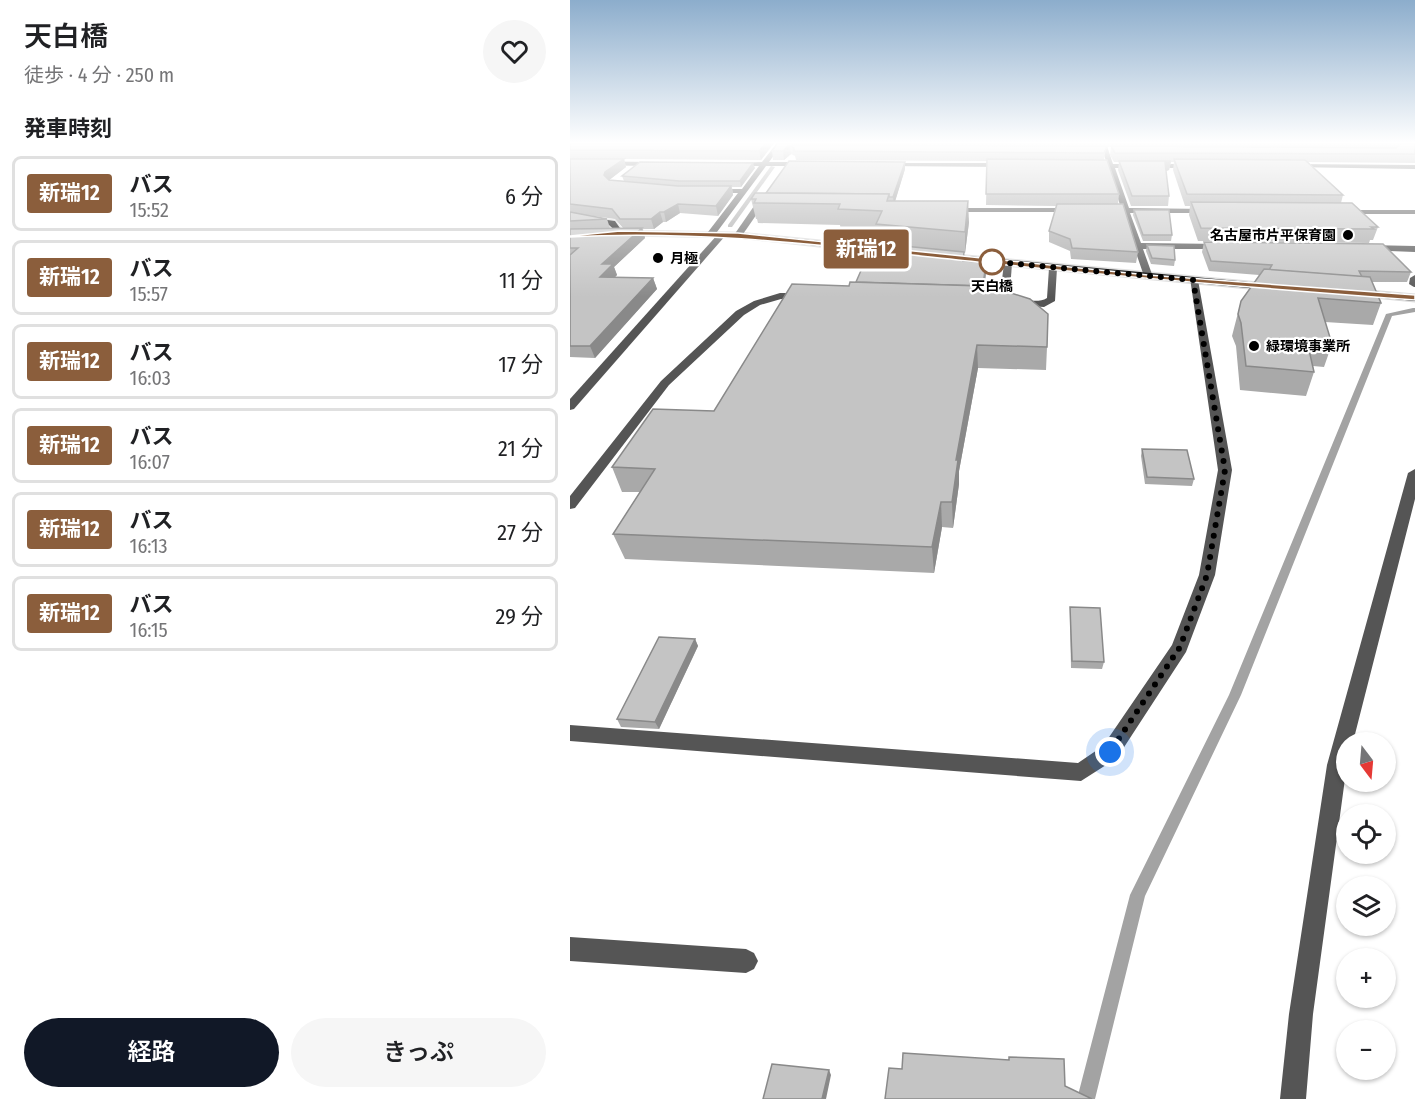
<!DOCTYPE html>
<html lang="ja">
<head>
<meta charset="utf-8">
<style>
  :root { --surface:#fff; --page:#f6f6f6; --text:#202124; --muted:#757577; --line:#e0e0e0; --accent:#111827 }
  body { margin:0; font-family:"Fira Sans Condensed","Noto Sans JP",sans-serif; background:var(--page); color:var(--text); height:100vh; display:flex; flex-direction:column; font-size:22px; white-space:nowrap }
  * { box-sizing:border-box; margin:0 }
  p { font-size:20px; color:var(--muted) }
  .icon { flex:none; width:33px; height:33px; fill:none; stroke:currentColor; stroke-width:2; stroke-linecap:round; stroke-linejoin:round }
  .map { position:relative; flex:1; overflow:hidden }
  .side { display:flex; flex-direction:column; background:var(--surface); width:570px }
  .side>* { flex:none }
  .badge { padding:0 12px; border-radius:4px; font-size:21px; line-height:39px }
  .needle { width:39px; rotate:164deg }
  .fabs { position:absolute; left:766px; top:732px; display:grid; gap:12px }
  .fabs a { display:grid; place-items:center; width:60px; height:60px; border-radius:50%; background:var(--surface); box-shadow:0 2px 4px #0004; font-size:30px }
  .you { position:absolute; width:30px; height:30px; margin:-15px; border:4px solid #fff; border-radius:50%; background:#1a73e8; box-shadow:0 0 0 9px #1a73e833 }
  .map>.badge { position:absolute; translate:-50% -50%; box-shadow:0 0 0 3px #fff }
  h2 { padding:0 24px; font-size:22px; line-height:54px }
  .round { display:grid; place-items:center; flex:none; width:63px; height:63px; border-radius:32px; background:var(--page) }
  .head { display:flex; align-items:center; justify-content:space-between; height:102px; padding:0 24px }
  h1 { font-size:28px; font-weight:600; line-height:45px }
  .button { display:flex; gap:12px; margin-top:auto; padding:12px 24px }
  .button a { flex:1; height:69px; border-radius:36px; background:var(--accent); color:#fff; font-size:24px; font-weight:600; line-height:69px; text-align:center }
  .button a+a { background:var(--page); color:var(--text) }
  ul { padding:0; list-style:none }
  li { display:flex; align-items:center; gap:18px; height:75px; margin:0 12px 9px; padding:0 12px; border:3px solid var(--line); border-radius:9px }
  li div { flex:1 }
  li b { display:block; font-size:22px }
  li em { font-style:normal }
  li .badge { min-width:66px; font-weight:700; text-align:center }
  main { display:flex; flex:1; min-height:0 }
  .map>svg:first-child { display:block }
</style>
</head>
<body>
<main>
<section class="side">
<div class="head"><div><h1>天白橋</h1><p>徒歩 · 4 分 · 250 m</p></div><a class="round"><svg class="icon" aria-label="heart" viewBox="0 0 24 24"><path d="M12 20l-8-8c-3-5 5-10 8-4 3-6 11-1 8 4z"/></svg></a></div>
<h2>発車時刻</h2>
<ul>
<li><span class="badge" style="background:#8b5e3c;color:#fff">新瑞12</span><div><b>バス</b><p>15:52</p></div><em>6 分</em></li>
<li><span class="badge" style="background:#8b5e3c;color:#fff">新瑞12</span><div><b>バス</b><p>15:57</p></div><em>11 分</em></li>
<li><span class="badge" style="background:#8b5e3c;color:#fff">新瑞12</span><div><b>バス</b><p>16:03</p></div><em>17 分</em></li>
<li><span class="badge" style="background:#8b5e3c;color:#fff">新瑞12</span><div><b>バス</b><p>16:07</p></div><em>21 分</em></li>
<li><span class="badge" style="background:#8b5e3c;color:#fff">新瑞12</span><div><b>バス</b><p>16:13</p></div><em>27 分</em></li>
<li><span class="badge" style="background:#8b5e3c;color:#fff">新瑞12</span><div><b>バス</b><p>16:15</p></div><em>29 分</em></li>
</ul>
<div class="button"><a>経路</a><a>きっぷ</a></div>
</section>
<div class="map">
<svg width="845" height="1099" viewBox="0 0 845 1099">
  <rect width="100%" height="100%" fill="#fff"/>
  <g fill="none" stroke-linecap="round" stroke-linejoin="round">
    <g fill="#a3a3a3" fill-rule="evenodd">
      <path d="M 201,166 L 205,167 L 162,227 L 158,227 L 158,225 Z"/>
      <path d="M 843,308 L 845,308 L 845,312 L 822,316 L 671,695 L 575,896 L 525,1099 L 507,1099 L 560,895 L 659,695 L 816,314 Z"/>
    </g>
    <g stroke="#dbdbdb" stroke-width="3">
      <g id="major">
        <path d="M 0,215 L 45,221 L 52,231 L 168,233 L 321,248 L 325,251 L 321,254 L 168,237 L 50,235 L 39,225 L 0,219 Z"/>
        <path d="M 375,254 L 700,284 L 705,287 L 700,290 L 372,259 L 371,257 Z"/>
        <path d="M 787,290 L 845,295 L 845,301 L 784,295 L 784,291 Z"/>
      </g>
    </g>
    <g fill="#555" fill-rule="evenodd">
      <path d="M 207,143 L 213,143 L 199,162 L 236,162 L 239,164 L 236,166 L 196,166 L 144,236 L 138,236 L 138,232 L 168,193 L 144,193 L 141,189 L 172,189 L 189,166 L 164,166 L 162,163 L 192,162 Z"/>
      <path d="M 530,143 L 536,143 L 543,164 L 623,164 L 626,166 L 623,168 L 545,168 L 559,208 L 638,209 L 642,211 L 638,213 L 560,213 L 571,243 L 653,244 L 657,247 L 656,249 L 573,249 L 583,277 L 575,279 L 552,212 L 536,212 L 532,210 L 536,208 L 551,208 L 538,168 L 518,166 L 537,164 Z"/>
      <path d="M 0,161 L 86,162 L 89,164 L 86,166 L 0,165 Z"/>
      <path d="M 317,163 L 437,163 L 440,165 L 437,167 L 315,166 Z"/>
      <path d="M 722,164 L 845,165 L 845,169 L 720,167 Z"/>
      <path d="M 193,193 L 200,195 L 171,237 L 165,237 L 164,235 Z"/>
      <path d="M 380,208 L 506,208 L 510,210 L 506,212 L 377,212 L 377,208 Z"/>
      <path d="M 773,210 L 845,210 L 845,214 L 770,214 L 770,210 Z"/>
      <path d="M 149,233 L 156,235 L 4,409 L 0,410 L 0,399 Z"/>
      <path d="M 797,245 L 845,246 L 845,252 L 794,250 L 794,246 Z"/>
      <path d="M 438,261 L 442,264 L 439,302 L 434,305 L 429,302 L 434,264 Z"/>
      <path d="M 483,265 L 487,268 L 485,301 L 474,307 L 443,305 L 441,303 C 452,296 466,305 477,298 L 479,268 Z"/>
      <path d="M 845,275 L 845,287 L 844,287 L 839,284 L 840,278 Z"/>
      <path d="M 620,278 L 628,280 L 662,470 L 645,575 L 616,652 L 547,758 L 511,781 L 0,741 L 0,725 L 508,763 L 533,746 L 602,645 L 629,575 L 648,470 Z"/>
      <path d="M 210,293 L 233,293 L 238,296 L 233,299 L 211,299 L 190,305 L 174,315 L 99,385 L 5,508 L 0,509 L 0,496 L 91,381 L 166,311 L 184,301 Z"/>
      <path d="M 845,469 L 845,499 L 783,742 L 777,742 L 777,764 L 743,1014 L 736,1099 L 710,1099 L 719,1014 L 757,765 L 838,473 Z"/>
      <path d="M 0,937 L 176,949 L 184,953 L 188,961 L 184,969 L 176,973 L 0,961 Z"/>
    </g>
    <use href="#major" fill="#000" fill-rule="evenodd"/>
  </g>
  <g fill="#a9a9a9" fill-rule="evenodd">
    <path d="M 0,143 L 204,143 L 191,160 L 54,159 L 56,167 L 39,180 L 54,181 L 52,176 L 185,168 L 171,187 L 162,187 L 163,195 L 148,216 L 110,213 L 96,222 L 93,222 L 84,229 L 73,229 L 75,238 L 44,267 L 47,275 L 45,277 L 83,278 L 87,289 L 25,358 L 0,357 ZM 16,215 L 45,219 L 53,228 L 40,228 L 37,219 Z"/>
    <path d="M 208,143 L 845,143 L 845,163 L 738,162 L 773,195 L 771,203 L 808,227 L 803,240 L 800,240 L 799,243 L 628,241 L 619,215 L 620,206 L 615,206 L 603,170 L 604,162 L 601,162 L 599,170 L 596,171 L 599,196 L 598,206 L 561,206 L 548,170 L 549,162 L 544,162 L 540,155 L 541,147 L 536,147 L 534,160 L 549,194 L 548,204 L 568,252 L 566,263 L 501,259 L 500,251 L 479,242 L 479,231 L 486,206 L 416,205 L 417,161 L 226,160 L 225,156 L 221,154 L 214,160 L 203,160 L 202,151 Z"/>
    <path d="M 335,162 L 335,169 L 325,201 L 399,222 L 395,253 L 394,253 L 394,261 L 416,273 L 414,289 L 477,347 L 476,370 L 408,368 L 389,471 L 389,484 L 383,528 L 372,527 L 364,573 L 55,559 L 43,534 L 70,492 L 52,492 L 42,467 L 144,411 L 279,286 L 286,282 L 308,243 L 307,231 L 271,230 L 270,225 L 188,223 L 187,219 L 186,219 L 181,199 L 196,193 Z"/>
    <path d="M 564,210 L 602,235 L 601,241 L 573,241 L 563,215 Z"/>
    <path d="M 634,242 L 841,272 L 837,282 L 802,282 L 811,303 L 803,325 L 755,322 L 762,344 L 754,367 L 743,366 L 744,372 L 736,396 L 670,390 L 666,346 L 662,336 L 671,301 L 689,275 L 639,271 L 632,252 Z"/>
    <path d="M 577,245 L 605,260 L 604,266 L 581,264 L 576,251 Z"/>
    <path d="M 572,449 L 624,479 L 622,486 L 575,484 L 571,456 Z"/>
    <path d="M 500,607 L 534,662 L 532,669 L 501,668 L 500,614 Z"/>
    <path d="M 125,639 L 128,646 L 89,729 L 51,727 L 47,719 Z"/>
  </g>
  <g fill="#898989">
    <path d="M 196,143 L 204,143 L 191,160 L 189,151 Z"/>
    <path d="M 219,145 L 221,154 L 214,160 L 213,151 Z"/>
    <path d="M 54,159 L 56,167 L 38,181 L 34,175 L 35,172 Z"/>
    <path d="M 601,161 L 599,170 L 594,172 L 595,162 Z"/>
    <path d="M 335,162 L 335,169 L 324,205 L 323,197 Z"/>
    <path d="M 183,163 L 185,168 L 171,187 L 170,181 Z"/>
    <path d="M 161,186 L 163,195 L 148,216 L 146,206 Z"/>
    <path d="M 398,201 L 399,222 L 395,253 L 395,232 Z"/>
    <path d="M 108,204 L 110,213 L 96,222 L 94,212 Z"/>
    <path d="M 90,212 L 93,222 L 84,229 L 81,219 Z"/>
    <path d="M 72,228 L 75,238 L 44,267 L 47,275 L 34,288 L 30,277 L 32,264 Z"/>
    <path d="M 416,262 L 416,273 L 413,297 L 413,286 Z"/>
    <path d="M 83,278 L 87,289 L 25,358 L 20,346 Z"/>
    <path d="M 407,345 L 408,368 L 389,471 L 389,484 L 383,528 L 382,502 L 386,460 Z"/>
    <path d="M 371,502 L 372,527 L 364,573 L 362,547 Z"/>
    <path d="M 125,639 L 128,646 L 89,729 L 85,722 Z"/>
    <path d="M 259,1070 L 261,1075 L 256,1099 L 252,1099 Z"/>
  </g>
  <g fill="#c4c4c4" stroke="#898989" stroke-width="1.5">
    <path d="M 0,143 L 196,143 L 189,151 L 0,150 Z"/>
    <path d="M 208,143 L 222,143 L 223,145 L 537,146 L 534,153 L 224,151 L 224,148 L 219,145 L 213,151 L 202,151 Z"/>
    <path d="M 829,143 L 845,143 L 845,154 L 545,153 L 541,146 L 826,148 L 831,144 Z"/>
    <path d="M 0,159 L 54,159 L 35,172 L 34,175 L 39,180 L 108,186 L 161,186 L 146,206 L 108,204 L 94,212 L 90,212 L 81,219 L 50,219 L 42,209 L 0,204 Z"/>
    <path d="M 417,159 L 537,160 L 549,194 L 416,194 Z"/>
    <path d="M 604,159 L 735,160 L 773,195 L 617,194 Z"/>
    <path d="M 219,161 L 335,162 L 323,197 L 319,197 L 319,194 L 196,193 Z"/>
    <path d="M 549,161 L 601,161 L 595,162 L 599,196 L 562,196 Z"/>
    <path d="M 70,162 L 183,163 L 170,181 L 109,181 L 52,176 Z"/>
    <path d="M 185,193 L 319,194 L 317,201 L 398,201 L 395,232 L 306,224 L 312,211 L 268,209 L 270,204 L 184,203 L 186,199 L 181,199 Z"/>
    <path d="M 621,202 L 782,203 L 808,227 L 801,227 L 804,229 L 631,228 Z"/>
    <path d="M 487,204 L 553,204 L 568,252 L 502,248 L 500,239 L 479,231 Z"/>
    <path d="M 564,210 L 599,210 L 602,235 L 573,235 Z"/>
    <path d="M 0,212 L 37,219 L 0,221 Z"/>
    <path d="M 72,228 L 32,264 L 43,264 L 30,277 L 83,278 L 20,346 L 0,346 L 0,255 L 8,248 L 0,248 L 0,229 Z"/>
    <path d="M 634,242 L 813,244 L 841,272 L 789,271 L 792,277 L 699,270 L 702,265 L 641,261 Z"/>
    <path d="M 303,243 L 394,252 L 393,261 L 416,262 L 413,286 L 286,282 Z"/>
    <path d="M 577,245 L 604,246 L 605,260 L 582,258 Z"/>
    <path d="M 694,269 L 800,277 L 811,303 L 748,298 L 762,344 L 737,341 L 744,372 L 676,366 L 671,323 L 668,314 L 671,301 Z"/>
    <path d="M 280,282 L 412,286 L 411,289 L 438,292 L 460,299 L 478,314 L 477,347 L 407,345 L 386,460 L 388,460 L 382,502 L 371,502 L 362,547 L 43,534 L 85,469 L 42,467 L 83,409 L 144,411 L 222,284 L 279,286 Z"/>
    <path d="M 572,449 L 617,450 L 624,479 L 577,477 Z"/>
    <path d="M 500,607 L 530,608 L 534,662 L 502,661 Z"/>
    <path d="M 89,637 L 125,639 L 85,722 L 47,719 Z"/>
    <path d="M 333,1053 L 439,1060 L 439,1057 L 494,1059 L 495,1086 L 522,1099 L 315,1099 L 319,1068 L 332,1069 Z"/>
    <path d="M 202,1064 L 259,1070 L 252,1099 L 193,1099 Z"/>
  </g>
  <linearGradient id="sky" x2="0" y2="1"><stop stop-color="#8cadcc"/><stop offset="0.48" stop-color="#fff"/><stop offset="1" stop-color="#fff" stop-opacity="0"/></linearGradient>
  <rect width="845" height="297" fill="url(#sky)"/>
  <path fill="#8b5e3c" stroke="#fff" stroke-width="1.5" d="M 50,231 L 168,233 L 578,275 L 845,295 L 845,300 C 699,289 553,277 407,262 C 271,248 136,229 0,237 L 0,236 Z"/>
  <g fill="none" stroke-linecap="round" stroke-linejoin="round">
    <path stroke="#000" stroke-width="6" stroke-dasharray="0 10.8" d="M 422,262 L 415,261 L 623,280 L 655,470 L 637,575 L 610,647 L 540,752"/>
  </g>
  <g fill="#000" stroke="#fff" stroke-width="2">
    <circle cx="778" cy="235" r="6"/>
    <circle cx="88" cy="258" r="6"/>
    <circle cx="684" cy="346" r="6"/>
  </g>
  <circle fill="#fff" stroke="#8b5e3c" stroke-width="3" cx="422" cy="262" r="12"/>
  <g text-anchor="middle" stroke-width="4.5" stroke-linejoin="round" paint-order="stroke">
    <g font-size="14" font-weight="bold" fill="#000" stroke="#fff" text-anchor="start">
      <text x="766" y="240" text-anchor="end">名古屋市片平保育園</text>
      <text x="100" y="263">月極</text>
      <text x="696" y="351">緑環境事業所</text>
    </g>
    <g font-size="14" font-weight="bold" fill="#000" stroke="#fff">
      <text x="422" y="291">天白橋</text>
    </g>
  </g>
</svg>
<div class="fabs">
<a><svg class="needle" viewBox="-14 -14 28 28"><path d="M0-13l5 13h-10z" fill="#e53935"/><path d="M0 13l5-13h-10z" fill="#757577"/></svg></a>
<a><svg class="icon" aria-label="locate" viewBox="0 0 24 24"><circle cx="12" cy="12" r="6"/><path d="M12 2v4M12 18v4M2 12h4M18 12h4"/></svg></a>
<a><svg class="icon" aria-label="layers" viewBox="0 0 24 24"><path d="M12 4l9 5-9 5-9-5zM3 14l9 5 9-5"/></svg></a>
<a>+</a>
<a>−</a>
</div>
<div class="you" style="left:540px;top:752px"></div>
<b class="badge" style="left:296px;top:249px;background:#8b5e3c;color:#fff">新瑞12</b>
</div>
</main>
</body>
</html>
